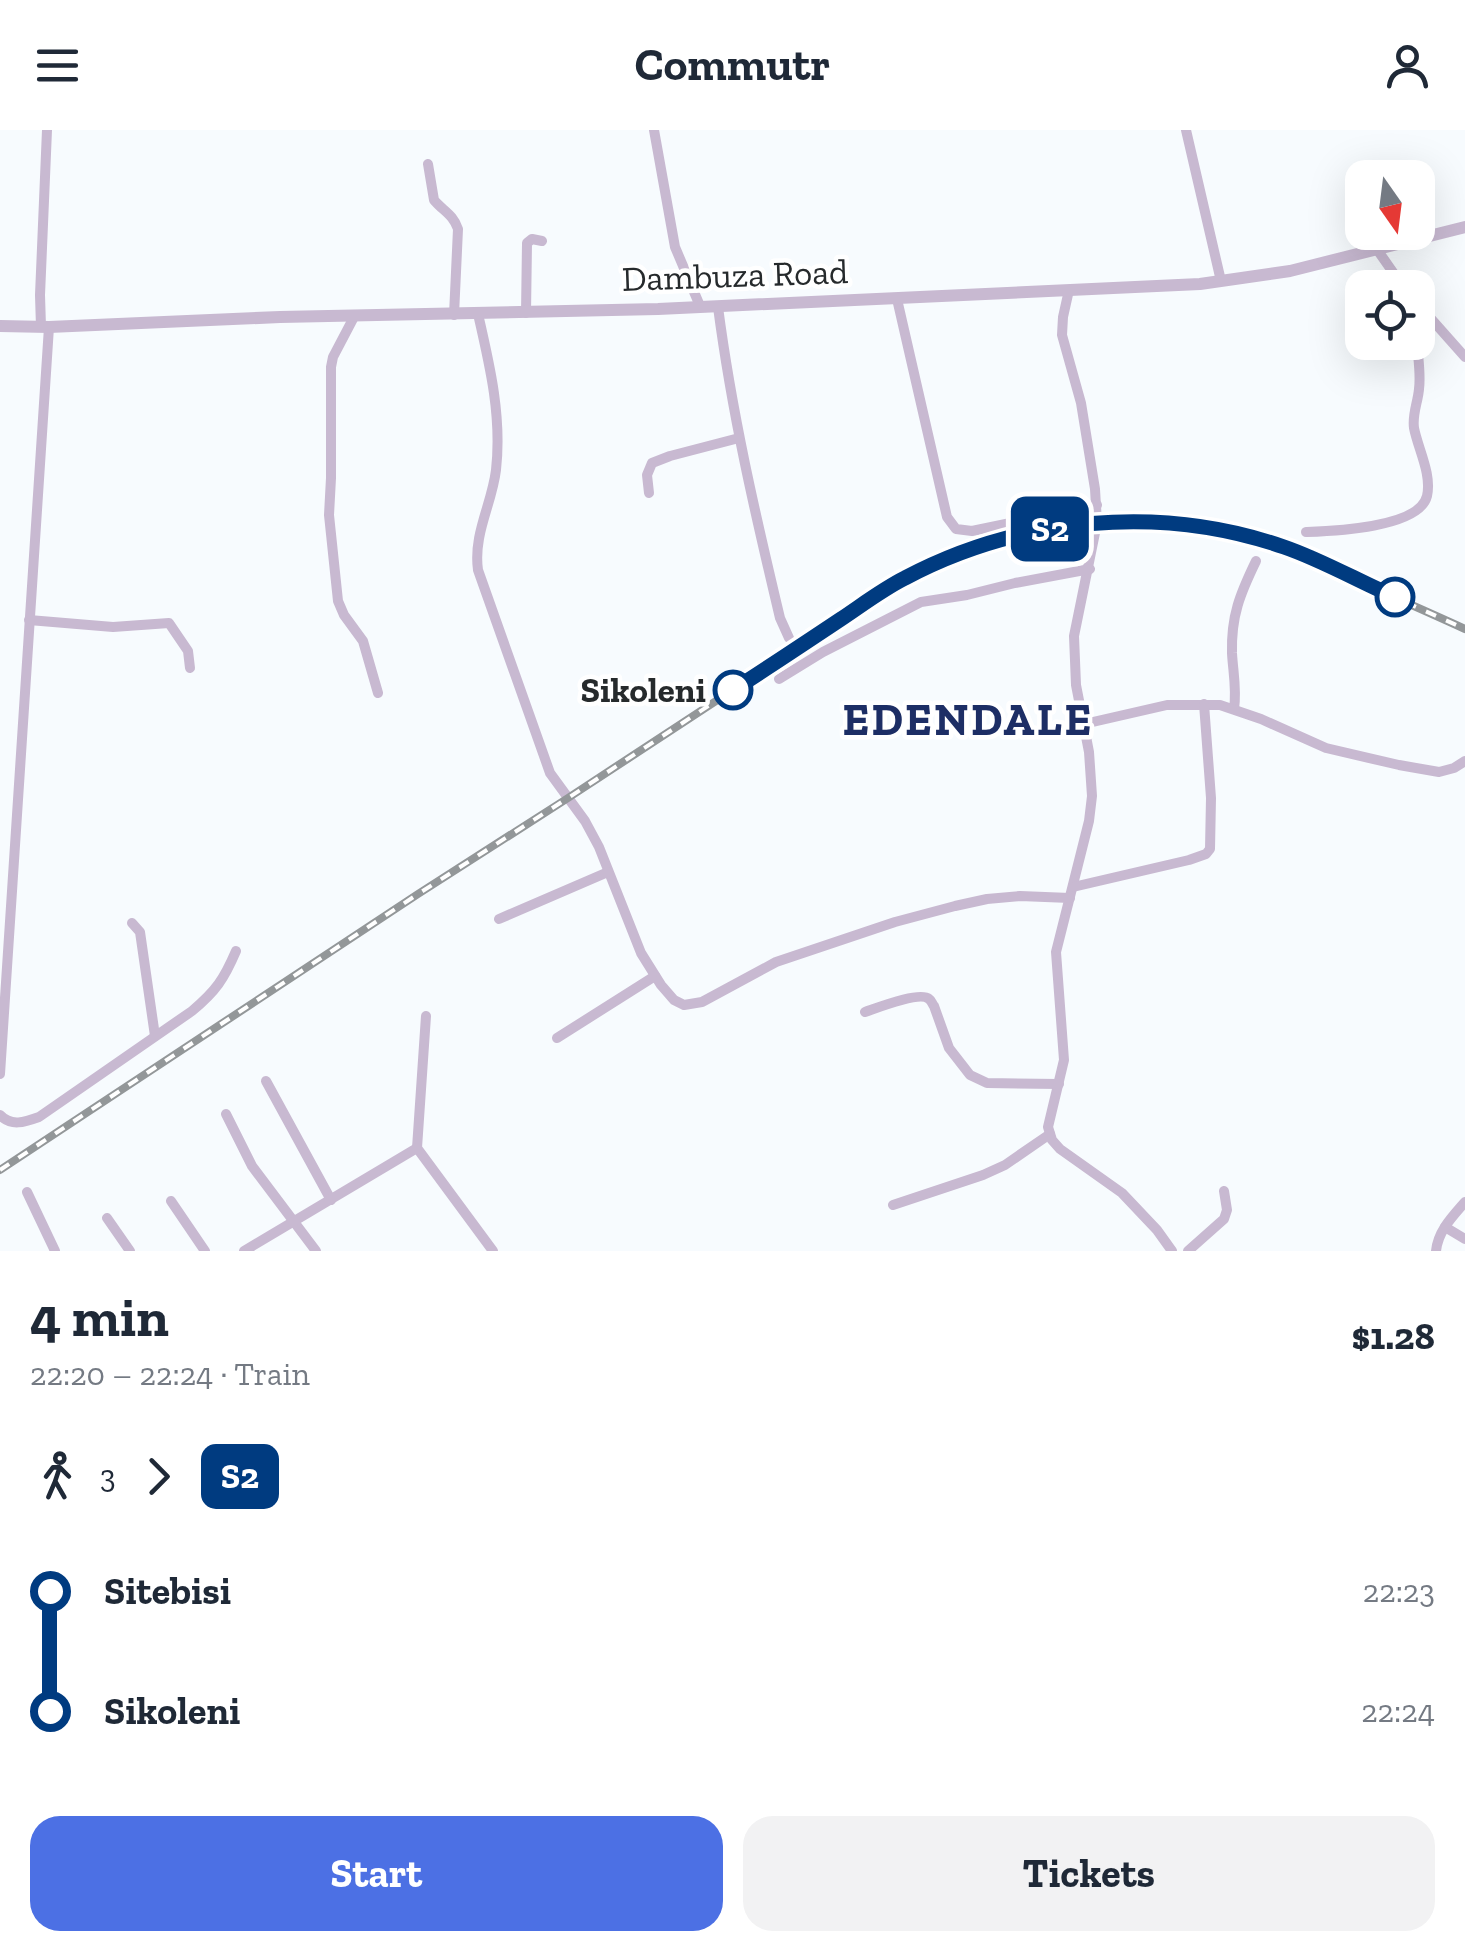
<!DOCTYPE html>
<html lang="en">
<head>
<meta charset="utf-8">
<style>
  :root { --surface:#fff; --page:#f2f2f3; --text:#1f2937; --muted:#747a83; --accent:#4c70e4 }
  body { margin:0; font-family:"Zilla Slab",serif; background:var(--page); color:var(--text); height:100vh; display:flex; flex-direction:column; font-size:38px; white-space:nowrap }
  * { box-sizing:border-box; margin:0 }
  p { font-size:32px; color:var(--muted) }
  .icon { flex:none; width:55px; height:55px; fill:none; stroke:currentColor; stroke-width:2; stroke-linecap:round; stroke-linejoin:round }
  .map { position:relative; height:1121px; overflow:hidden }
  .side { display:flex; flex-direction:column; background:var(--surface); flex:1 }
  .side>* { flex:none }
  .badge { padding:0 20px; border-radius:15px; font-size:35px; line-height:65px }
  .needle { width:65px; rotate:166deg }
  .tools { position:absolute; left:1345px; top:30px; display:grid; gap:20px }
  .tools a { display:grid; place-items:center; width:90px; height:90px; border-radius:20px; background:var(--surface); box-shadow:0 10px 40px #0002; font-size:50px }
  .map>.badge { position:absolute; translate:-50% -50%; box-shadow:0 0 0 5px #fff }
  .legs { display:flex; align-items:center; gap:15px; height:110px; padding:0 30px; font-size:32px }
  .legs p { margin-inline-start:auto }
  .head { display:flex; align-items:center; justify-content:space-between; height:170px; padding:0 30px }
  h1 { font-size:55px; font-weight:700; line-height:75px }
  .primary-button { display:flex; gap:20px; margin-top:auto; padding:20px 30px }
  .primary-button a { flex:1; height:115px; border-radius:30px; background:var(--accent); color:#fff; font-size:40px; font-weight:700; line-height:115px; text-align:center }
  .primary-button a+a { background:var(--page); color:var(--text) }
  ul { padding:0 30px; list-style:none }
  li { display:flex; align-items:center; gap:35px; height:120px; font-size:38px }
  li i { display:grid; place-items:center; width:15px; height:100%; margin:0 12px; background:currentColor }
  li i::after { content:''; width:25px; height:25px; margin:-12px; border:8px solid; border-radius:50%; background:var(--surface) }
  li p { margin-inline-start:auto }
  li:first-child i { background:linear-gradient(#0000 50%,currentColor 0) }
  li:last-child i { background:linear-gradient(currentColor 50%,#0000 0) }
  header { display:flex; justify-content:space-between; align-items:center; height:130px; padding:0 30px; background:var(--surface); font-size:45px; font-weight:700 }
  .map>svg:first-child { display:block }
</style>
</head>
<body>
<header><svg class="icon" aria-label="menu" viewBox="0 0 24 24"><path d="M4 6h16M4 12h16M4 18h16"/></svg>Commutr<svg class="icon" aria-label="person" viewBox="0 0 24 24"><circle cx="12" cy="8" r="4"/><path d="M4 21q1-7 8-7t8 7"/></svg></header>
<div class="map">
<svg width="1465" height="1121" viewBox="0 0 1465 1121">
  <rect width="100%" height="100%" fill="#f7fbfe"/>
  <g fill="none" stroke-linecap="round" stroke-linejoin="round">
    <g stroke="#c8b9d1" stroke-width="10">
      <path d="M 654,0 L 675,117 L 700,176"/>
      <path d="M 1186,0 L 1221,151"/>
      <path d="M 428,34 L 434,70 C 443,81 453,84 458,99 L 454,185"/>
      <path d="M 1376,118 L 1404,158"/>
      <path d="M 1069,160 L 1063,187 L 1062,205 L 1081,273 L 1095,359 L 1097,393 L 1074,506 L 1076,555 L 1089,622 L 1092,666 L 1089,691 L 1056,822 L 1064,930 L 1048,997 L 1052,1010 L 1060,1019 L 1122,1063 L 1157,1100 L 1172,1121"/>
      <path d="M 897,169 L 947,387 L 956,399 L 972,401 L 1097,375"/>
      <path d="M 1418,174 L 1465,227"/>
      <path d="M 718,177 C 732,284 755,383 780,488 L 789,508"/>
      <path d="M 526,183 L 527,113 L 532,109 L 542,111"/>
      <path d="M 478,184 C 490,236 502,287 496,340 C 492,374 473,404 478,440 L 550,643 L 585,691 L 599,717 L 641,823 L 661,855 L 674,870 L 684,875 L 702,872 L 776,832 L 895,792 L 955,776 L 987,769 L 1020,766 L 1070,768"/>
      <path d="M 354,187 L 333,227 L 331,237 L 331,348 L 329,385 L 338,471 L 344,485 L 363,511 L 378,563"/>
      <path d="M 41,197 L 40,165 L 47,0"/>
      <path d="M 649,363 L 647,345 L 652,333 L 670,326 L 739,308"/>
      <path d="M 1306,402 C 1332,401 1419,398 1427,366 C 1432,344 1418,319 1414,298 C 1412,284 1418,272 1419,259 C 1421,244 1418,228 1417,212"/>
      <path d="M 29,490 L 113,497 L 169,493 L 188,521 L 190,538"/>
      <path d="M 779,549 L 823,522 L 921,472 L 967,465 L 1015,453 L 1090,439"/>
      <path d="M 1234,579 C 1237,560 1233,542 1232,523 C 1231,486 1240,464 1256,431"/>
      <path d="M 1084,594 L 1167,575 L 1220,575 L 1261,589 L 1326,618 L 1399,635 L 1439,642 L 1454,638 L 1465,631"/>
      <path d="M 1073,757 L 1189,730 L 1206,724 L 1210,719 L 1211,668 L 1204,574"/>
      <path d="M 499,789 L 608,742"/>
      <path d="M 132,793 L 140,802 L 155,906"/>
      <path d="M 865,882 C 877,878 920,861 929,869 C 932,871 932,874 934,876 L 949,918 L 970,945 L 987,953 L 1059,954"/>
      <path d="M 426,886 L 417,1018 L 493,1121"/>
      <path d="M 557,908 L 655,846"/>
      <path d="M 0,944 L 49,197"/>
      <path d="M 266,951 L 331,1070"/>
      <path d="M 226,984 L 252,1036 L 316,1121"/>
      <path d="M 0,985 C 11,997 25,992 39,987 L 192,881 C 216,861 224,849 236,821"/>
      <path d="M 27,1062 L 55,1121"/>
      <path d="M 171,1071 L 205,1121"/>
      <path d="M 893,1075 L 983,1045 L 1005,1035 L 1050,1004"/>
      <path d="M 107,1088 L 130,1121"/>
      <path d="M 1445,1097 L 1465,1109"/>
      <path d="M 244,1121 L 417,1018"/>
      <path d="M 1188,1121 L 1224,1089 L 1227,1080 L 1224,1061"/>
      <path d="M 1436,1121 C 1438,1101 1452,1087 1465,1072"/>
    </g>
    <path stroke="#c8b9d1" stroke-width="12" d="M 0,196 L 49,197 L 280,187 L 658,179 L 1200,154 L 1290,141 L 1465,97"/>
    <g stroke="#939799" stroke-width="8">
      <path id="rail" d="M 0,1040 L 418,764 L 568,668 L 902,449 C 1021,392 1157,371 1285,417 C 1306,425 1327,436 1347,446 C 1386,464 1426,481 1465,499"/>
    </g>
    <use href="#rail" stroke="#fff" stroke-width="4" stroke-dasharray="11" stroke-linecap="butt"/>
  </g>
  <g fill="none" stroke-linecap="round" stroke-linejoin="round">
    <g stroke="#fff" stroke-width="22">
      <path id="line-1" d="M 733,560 C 769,537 805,513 841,489 C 862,475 883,459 905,448 C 1020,387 1161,374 1284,417 C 1322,430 1358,451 1395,467"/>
    </g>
    <use href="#line-1" stroke="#003b80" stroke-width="15"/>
  </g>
  <g fill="#fff" stroke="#003b80" stroke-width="5">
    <circle cx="1395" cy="467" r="18"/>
    <circle cx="733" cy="560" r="18"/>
  </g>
  <g text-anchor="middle" stroke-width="9" stroke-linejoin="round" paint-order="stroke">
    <g font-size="35" fill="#262a2c" stroke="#fff">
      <text transform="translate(735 145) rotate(-2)" y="12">Dambuza Road</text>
    </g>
    <g font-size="35" font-weight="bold" fill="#262a2c" stroke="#fff" text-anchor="end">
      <text x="706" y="572">Sikoleni</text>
    </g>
    <g font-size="45" font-weight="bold" letter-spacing="2.5" fill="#1d2e65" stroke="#fff">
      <text x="968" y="605">EDENDALE</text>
    </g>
  </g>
</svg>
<div class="tools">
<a><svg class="needle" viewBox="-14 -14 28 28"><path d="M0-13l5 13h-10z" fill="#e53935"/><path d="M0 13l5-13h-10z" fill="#747a83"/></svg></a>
<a><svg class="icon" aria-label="locate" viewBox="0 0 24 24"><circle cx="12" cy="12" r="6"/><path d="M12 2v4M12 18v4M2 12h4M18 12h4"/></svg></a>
</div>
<b class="badge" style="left:1050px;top:399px;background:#003b80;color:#fff">S2</b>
</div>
<section class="side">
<div class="head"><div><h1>4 min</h1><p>22:20 – 22:24 · Train</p></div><b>$1.28</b></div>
<div class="legs"><svg class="icon" aria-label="walk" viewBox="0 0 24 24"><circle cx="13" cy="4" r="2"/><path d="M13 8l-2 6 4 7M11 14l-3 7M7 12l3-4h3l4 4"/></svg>3<svg class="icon" aria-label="forward" viewBox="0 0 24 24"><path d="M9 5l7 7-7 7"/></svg><b class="badge" style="background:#003b80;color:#fff">S2</b></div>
<ul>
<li><i style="color:#003b80"></i><b>Sitebisi</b><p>22:23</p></li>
<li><i style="color:#003b80"></i><b>Sikoleni</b><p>22:24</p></li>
</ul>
<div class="primary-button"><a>Start</a><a>Tickets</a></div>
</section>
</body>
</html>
